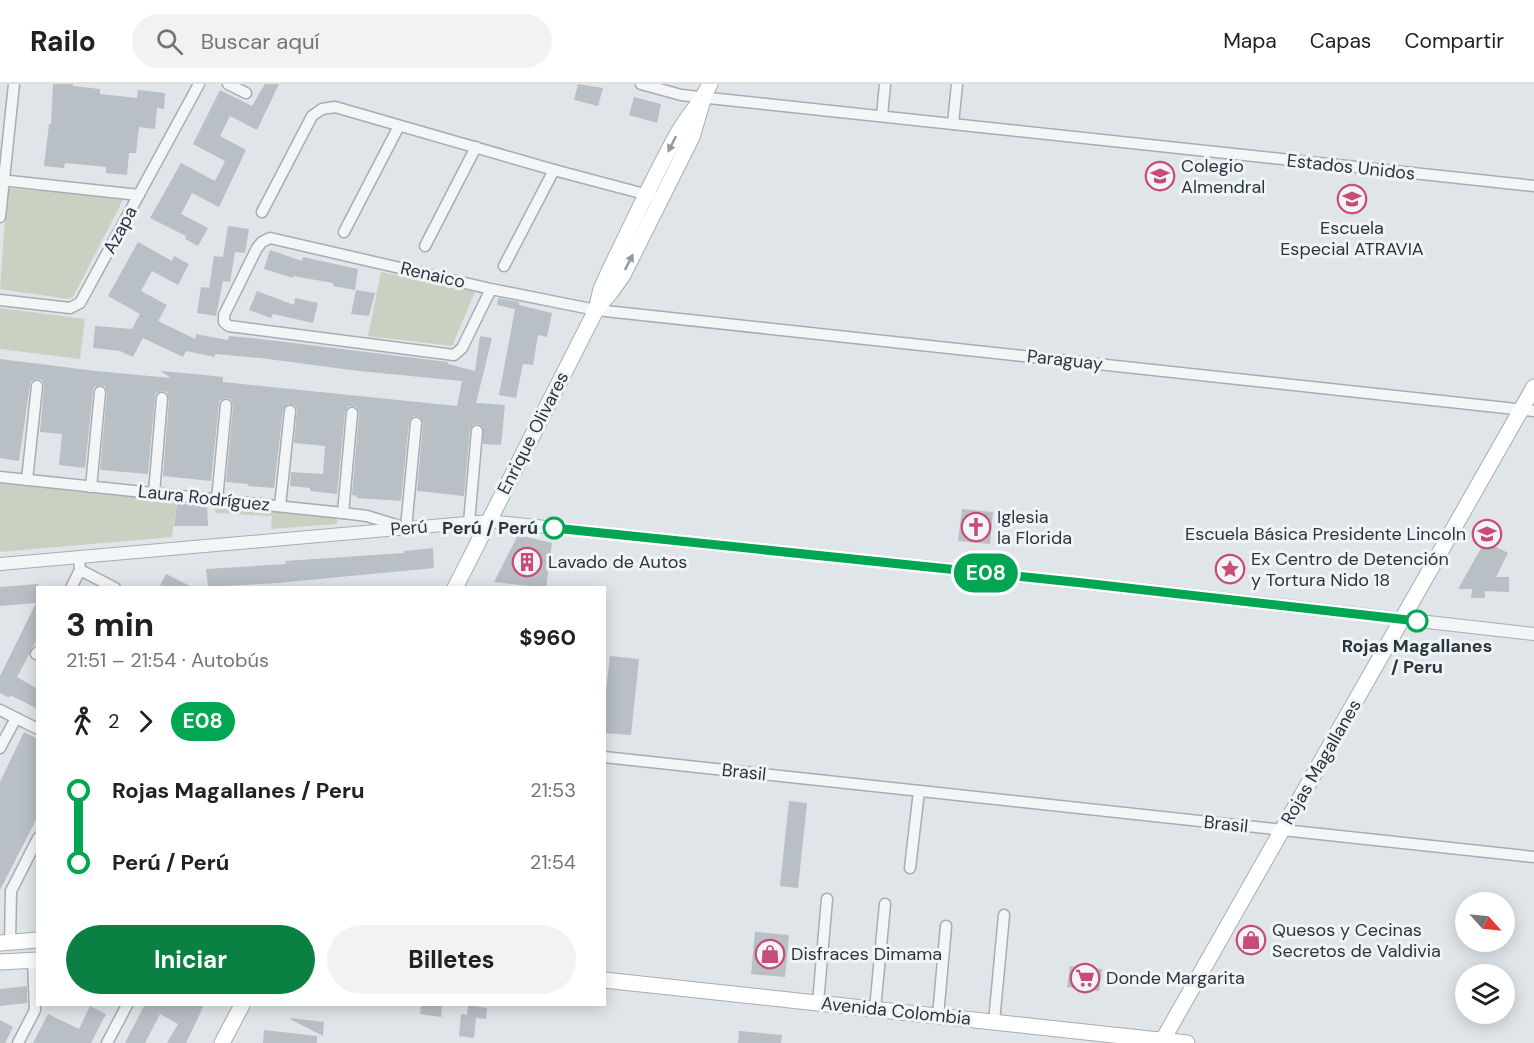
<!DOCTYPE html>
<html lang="es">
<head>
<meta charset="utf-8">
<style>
  :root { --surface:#fff; --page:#f2f2f2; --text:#202124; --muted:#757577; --line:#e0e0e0; --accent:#0b8043 }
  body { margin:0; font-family:"DM Sans",sans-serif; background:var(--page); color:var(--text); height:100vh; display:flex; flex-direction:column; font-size:22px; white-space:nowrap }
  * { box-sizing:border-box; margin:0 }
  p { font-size:20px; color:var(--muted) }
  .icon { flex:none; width:33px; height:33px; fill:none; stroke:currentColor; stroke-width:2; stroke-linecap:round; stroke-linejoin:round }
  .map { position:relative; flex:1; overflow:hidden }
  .panel { position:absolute; left:36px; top:502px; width:570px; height:420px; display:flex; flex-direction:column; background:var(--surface); border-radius:0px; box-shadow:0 3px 15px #0003 }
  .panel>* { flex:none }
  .badge { padding:0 12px; border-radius:20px; font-size:21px; line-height:39px }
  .needle { width:39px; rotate:117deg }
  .fabs { position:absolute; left:1455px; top:808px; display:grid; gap:12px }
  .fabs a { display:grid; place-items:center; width:60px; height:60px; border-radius:50%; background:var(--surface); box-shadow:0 3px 15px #0003; font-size:30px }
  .map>.badge { position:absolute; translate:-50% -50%; box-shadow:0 0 0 3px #fff }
  .legs { display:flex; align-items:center; gap:9px; height:66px; padding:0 30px; font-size:20px }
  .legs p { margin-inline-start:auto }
  .summary { display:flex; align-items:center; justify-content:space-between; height:102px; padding:0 30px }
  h1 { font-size:33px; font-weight:700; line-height:45px }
  .action { display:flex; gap:12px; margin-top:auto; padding:12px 30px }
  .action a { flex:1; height:69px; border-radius:36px; background:var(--accent); color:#fff; font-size:24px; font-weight:700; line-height:69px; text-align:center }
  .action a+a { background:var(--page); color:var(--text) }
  ul { padding:0 30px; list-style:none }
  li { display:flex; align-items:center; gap:21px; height:72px; font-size:22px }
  li i { display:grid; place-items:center; width:9px; height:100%; margin:0 8px; background:currentColor }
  li i::after { content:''; width:15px; height:15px; margin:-8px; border:4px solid; border-radius:50%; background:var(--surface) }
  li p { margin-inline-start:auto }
  li:first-child i { background:linear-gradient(#0000 50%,currentColor 0) }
  li:last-child i { background:linear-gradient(currentColor 50%,#0000 0) }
  header { display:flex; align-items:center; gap:36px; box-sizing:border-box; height:84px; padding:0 30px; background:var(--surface); border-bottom:2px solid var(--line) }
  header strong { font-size:28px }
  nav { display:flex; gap:33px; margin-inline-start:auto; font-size:21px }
  .search { width:420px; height:54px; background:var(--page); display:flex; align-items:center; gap:15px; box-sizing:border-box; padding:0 21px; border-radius:33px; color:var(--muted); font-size:22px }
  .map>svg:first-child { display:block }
</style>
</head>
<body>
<header>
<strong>Railo</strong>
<div class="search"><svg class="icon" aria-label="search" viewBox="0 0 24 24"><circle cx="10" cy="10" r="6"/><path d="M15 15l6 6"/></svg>Buscar aquí</div>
<nav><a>Mapa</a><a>Capas</a><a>Compartir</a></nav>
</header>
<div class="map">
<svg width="1534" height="959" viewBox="0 0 1534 959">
  <rect width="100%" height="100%" fill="#e0e5e9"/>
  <g fill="#c9d2c2">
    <path d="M 7,104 L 124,114 L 73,213 L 68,215 L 0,205 Z"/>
    <path d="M 381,188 L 475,208 L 452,262 L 368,252 Z"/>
    <path d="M 0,224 L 85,235 L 80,275 L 0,265 Z"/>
    <path d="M 0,399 L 177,416 L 172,453 L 0,468 Z"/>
    <path d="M 215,419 L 335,432 L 338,437 L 336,440 L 271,445 L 272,432 L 215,429 Z"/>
  </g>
  <g fill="#b8bfc5">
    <path d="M 53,0 L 73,0 L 73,2 L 100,5 L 100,10 L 137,14 L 138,6 L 165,9 L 164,25 L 157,24 L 155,45 L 139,43 L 136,69 L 129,69 L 127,91 L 106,89 L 106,83 L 65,79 L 64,84 L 44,82 L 49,40 L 51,40 Z"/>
    <path d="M 265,0 L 279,0 L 257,46 L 230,32 L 220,52 L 246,66 L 219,123 L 192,109 L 181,130 L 208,144 L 198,162 L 185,155 L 186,152 L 150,134 L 181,79 L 215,97 L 225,77 L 193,60 L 220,6 L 252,22 Z"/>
    <path d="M 578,0 L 603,4 L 598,22 L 574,16 Z"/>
    <path d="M 634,13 L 661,20 L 657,39 L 629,31 Z"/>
    <path d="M 228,142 L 249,145 L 245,169 L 235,168 L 230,198 L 223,197 L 216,232 L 197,229 L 201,203 L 209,204 L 214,172 L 223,173 Z"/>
    <path d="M 138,158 L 172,177 L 174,172 L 189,180 L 178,201 L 152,187 L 141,207 L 167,221 L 158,237 L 195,255 L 196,250 L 228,256 L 229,252 L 252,254 L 448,278 L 448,280 L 475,287 L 480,252 L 492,254 L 476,319 L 505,321 L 501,361 L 483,360 L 483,343 L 478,340 L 473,341 L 470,346 L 464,412 L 417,407 L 423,339 L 420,333 L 413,332 L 409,338 L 401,417 L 356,414 L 357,412 L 352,411 L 359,329 L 356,323 L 349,322 L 345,328 L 337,410 L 310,407 L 310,404 L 290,402 L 291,388 L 323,390 L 325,362 L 294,359 L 297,325 L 294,321 L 288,320 L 283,326 L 274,404 L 248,402 L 248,400 L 226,398 L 233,322 L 231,315 L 226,314 L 220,316 L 219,320 L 211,397 L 163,392 L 169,315 L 167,308 L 162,307 L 156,309 L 155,313 L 148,390 L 102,386 L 100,385 L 107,309 L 105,302 L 100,301 L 94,303 L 93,307 L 85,384 L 59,381 L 62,350 L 40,348 L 44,302 L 42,296 L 37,295 L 31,297 L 30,301 L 19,377 L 0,374 L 0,275 L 96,287 L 171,294 L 160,287 L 195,290 L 223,293 L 223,298 L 457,322 L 462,297 L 359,287 L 260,274 L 215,270 L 215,273 L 186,267 L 183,273 L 143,254 L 133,273 L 120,267 L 93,264 L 95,242 L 132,245 L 140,230 L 108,212 Z"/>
    <path d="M 270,166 L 302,177 L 303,173 L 358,185 L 355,206 L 333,202 L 333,199 L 293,192 L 293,194 L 264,185 Z"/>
    <path d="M 356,206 L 375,209 L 369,232 L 351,230 Z"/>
    <path d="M 257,207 L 294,221 L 295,214 L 318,219 L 313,239 L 273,230 L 271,234 L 249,226 Z"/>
    <path d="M 498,214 L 519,218 L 519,221 L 552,229 L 547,253 L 538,251 L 533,281 L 523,280 L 516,314 L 499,311 L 515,225 L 497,221 Z"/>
    <path d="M 177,419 L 207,422 L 208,442 L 174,442 Z"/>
    <path d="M 962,425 L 993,428 L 990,460 L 958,457 Z"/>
    <path d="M 518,451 L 552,459 L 546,504 L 494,498 Z"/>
    <path d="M 1485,457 L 1508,469 L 1496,493 L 1509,493 L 1509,508 L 1485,507 L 1485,514 L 1471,514 L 1472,505 L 1458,505 Z"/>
    <path d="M 433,464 L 434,484 L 277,499 L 208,503 L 206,485 L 286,480 L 285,477 L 404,469 L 404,467 Z"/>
    <path d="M 166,490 L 194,504 L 159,504 Z"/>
    <path d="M 38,500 L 38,554 L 17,593 L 38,605 L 38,625 L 10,611 L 9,614 L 0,609 L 0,592 L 36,519 L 0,522 L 0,503 Z"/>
    <path d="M 610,572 L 639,575 L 631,651 L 604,649 L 604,625 Z"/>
    <path d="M 24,648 L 38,655 L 38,732 L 0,806 L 0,698 Z"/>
    <path d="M 789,717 L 807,719 L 798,804 L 780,802 Z"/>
    <path d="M 755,848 L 789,851 L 785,893 L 751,890 Z"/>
    <path d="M 1070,882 L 1102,885 L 1099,907 L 1067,903 Z"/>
    <path d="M 27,902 L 27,919 L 0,922 L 0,905 Z"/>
    <path d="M 142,921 L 204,921 L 186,959 L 167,959 L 178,940 L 160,930 L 145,959 L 125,959 L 144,922 Z"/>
    <path d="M 421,921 L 442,921 L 441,933 L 420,930 Z"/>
    <path d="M 468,921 L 487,924 L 486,935 L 476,934 L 474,954 L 459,952 L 461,930 L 467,931 Z"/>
    <path d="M 90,922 L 106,930 L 91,959 L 33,959 L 48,930 L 79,945 Z"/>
    <path d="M 290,934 L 324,938 L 323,952 L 290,935 Z"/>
    <path d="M 0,936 L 13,943 L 5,959 L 0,959 Z"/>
    <path d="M 264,946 L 317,952 L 317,959 L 263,959 Z"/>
    <path d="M 739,947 L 782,951 L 781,959 L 738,959 Z"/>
  </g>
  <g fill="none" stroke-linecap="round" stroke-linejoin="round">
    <g stroke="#a6adb3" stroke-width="13">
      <g id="minor">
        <path d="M 228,0 L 246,9"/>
        <path d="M 641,0 L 681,11 L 1534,102"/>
        <path d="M 882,32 L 885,0"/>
        <path d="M 953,40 L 957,0"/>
        <path d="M 0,96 L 139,111"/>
        <path d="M 262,128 L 312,32 L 322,25 L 335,23 L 554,86 L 652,112"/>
        <path d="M 0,133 L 14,0"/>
        <path d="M 344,148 L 399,42"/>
        <path d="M 425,162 L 476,63"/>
        <path d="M 504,182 L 554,86"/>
        <path d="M 491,205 L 462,264 L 454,271 L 229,242 L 224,238 L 224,231 L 257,164 L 262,158 L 270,154 L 491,205 L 596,226 L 1534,327"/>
        <path d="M 0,216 L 70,224 L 80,219 L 199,0"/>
        <path d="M 0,393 L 343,429 L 367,432 L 406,444 L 416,339"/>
        <path d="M 27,396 L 37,302"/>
        <path d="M 91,403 L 100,308"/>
        <path d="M 154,409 L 162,314"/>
        <path d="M 217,416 L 226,321"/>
        <path d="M 280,422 L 290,327"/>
        <path d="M 343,429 L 352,329"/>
        <path d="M 469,439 L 477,347"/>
        <path d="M 79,473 L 80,486 L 115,504"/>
        <path d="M 71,504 L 80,486"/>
        <path d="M 36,570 L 38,568"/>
        <path d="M 0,626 L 38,645"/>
        <path d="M 0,664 L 16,634"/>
        <path d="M 604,673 L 1534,773"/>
        <path d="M 910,784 L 919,707"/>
        <path d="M 10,858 L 11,807 L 38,754"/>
        <path d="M 818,919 L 827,815"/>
        <path d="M 875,925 L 885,820"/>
        <path d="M 938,932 L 946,842"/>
        <path d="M 994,938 L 1004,831"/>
        <path d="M 18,959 L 35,926 L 33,876"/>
        <path d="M 107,959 L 127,921"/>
      </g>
    </g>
    <g stroke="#a6adb3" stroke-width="14">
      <path id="tertiary" d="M 0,480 L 489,437 L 1083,499 L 1534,550"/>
    </g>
    <g stroke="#a6adb3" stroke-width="17">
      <g id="secondary">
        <path d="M 598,223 L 611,208 L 623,191 L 692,53 L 703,16"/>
        <path d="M 455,504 L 596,226 L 601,205 L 610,185 C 633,139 654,91 679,47 C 689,30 702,17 710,0"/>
        <path d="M 0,859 L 38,856"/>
        <path d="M 0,878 L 38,876"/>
        <path d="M 604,896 L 1187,959"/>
        <path d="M 222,959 L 242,921"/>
        <path d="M 1161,959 L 1534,303"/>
      </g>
    </g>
    <use href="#minor" stroke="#f3f5f7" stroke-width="10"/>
    <use href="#tertiary" stroke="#f3f5f7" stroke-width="12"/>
    <use href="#secondary" stroke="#fff" stroke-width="15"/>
  </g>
  <defs><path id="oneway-solid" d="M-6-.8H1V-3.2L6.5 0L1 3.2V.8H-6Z" transform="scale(1.5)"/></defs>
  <g fill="#949a9f">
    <use href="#oneway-solid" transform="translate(672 60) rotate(117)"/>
    <use href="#oneway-solid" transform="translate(629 178) rotate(-63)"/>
  </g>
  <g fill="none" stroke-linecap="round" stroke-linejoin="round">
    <g stroke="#fff" stroke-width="14">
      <path id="line-1" d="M 554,444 L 1083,499 L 1417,537"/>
    </g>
    <use href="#line-1" stroke="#00a651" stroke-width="9"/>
  </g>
  <defs>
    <g id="school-ring" transform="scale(1.5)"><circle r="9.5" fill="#f0f4f6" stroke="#c74c76" stroke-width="1.5"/><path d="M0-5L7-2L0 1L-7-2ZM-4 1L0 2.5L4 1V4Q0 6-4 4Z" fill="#c74c76"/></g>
    <g id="church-ring" transform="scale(1.5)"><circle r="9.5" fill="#f0f4f6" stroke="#c74c76" stroke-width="1.5"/><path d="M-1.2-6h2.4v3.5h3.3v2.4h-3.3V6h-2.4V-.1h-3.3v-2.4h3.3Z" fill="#c74c76"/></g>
    <g id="building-ring" transform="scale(1.5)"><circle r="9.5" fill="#f0f4f6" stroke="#c74c76" stroke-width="1.5"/><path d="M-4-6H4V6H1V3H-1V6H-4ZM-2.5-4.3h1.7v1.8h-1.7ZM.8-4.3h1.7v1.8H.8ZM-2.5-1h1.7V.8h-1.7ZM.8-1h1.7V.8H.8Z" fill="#c74c76"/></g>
    <g id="sight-ring" transform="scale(1.5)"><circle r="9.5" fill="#f0f4f6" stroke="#c74c76" stroke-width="1.5"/><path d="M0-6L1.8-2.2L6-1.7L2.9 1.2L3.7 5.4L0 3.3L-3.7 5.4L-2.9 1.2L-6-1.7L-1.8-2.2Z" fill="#c74c76"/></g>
    <g id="shop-ring" transform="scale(1.5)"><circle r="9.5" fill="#f0f4f6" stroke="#c74c76" stroke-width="1.5"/><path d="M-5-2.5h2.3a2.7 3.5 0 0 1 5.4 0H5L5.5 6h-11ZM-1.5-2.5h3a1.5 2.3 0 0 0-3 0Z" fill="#c74c76"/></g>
    <g id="supermarket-ring" transform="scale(1.5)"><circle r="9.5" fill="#f0f4f6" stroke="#c74c76" stroke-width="1.5"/><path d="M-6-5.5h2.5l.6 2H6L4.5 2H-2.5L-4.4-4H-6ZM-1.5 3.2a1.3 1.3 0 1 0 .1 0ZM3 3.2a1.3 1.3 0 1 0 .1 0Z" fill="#c74c76"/></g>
  </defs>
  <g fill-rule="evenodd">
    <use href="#school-ring" x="1160" y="92"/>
    <use href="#school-ring" x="1352" y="115"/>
    <use href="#church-ring" x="976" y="443"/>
    <use href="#school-ring" x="1487" y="450"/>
    <use href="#building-ring" x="527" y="478"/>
    <use href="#sight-ring" x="1230" y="485"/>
    <use href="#shop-ring" x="1251" y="856"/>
    <use href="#shop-ring" x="770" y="870"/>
    <use href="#supermarket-ring" x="1085" y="894"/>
  </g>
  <g fill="#fff" stroke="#00a651" stroke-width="3">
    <circle cx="554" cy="444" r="10"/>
    <circle cx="1417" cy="537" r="10"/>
  </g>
  <g text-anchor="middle" stroke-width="6" stroke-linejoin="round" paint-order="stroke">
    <g font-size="18" fill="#2a363f" stroke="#f0f4f6" text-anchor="start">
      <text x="1181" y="88">Colegio<tspan x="1181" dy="21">Almendral</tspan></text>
      <text x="1352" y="150" text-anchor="middle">Escuela<tspan x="1352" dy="21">Especial ATRAVIA</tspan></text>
      <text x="997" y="439">Iglesia<tspan x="997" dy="21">la Florida</tspan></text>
      <text x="1466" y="456" text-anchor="end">Escuela Básica Presidente Lincoln</text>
      <text x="1251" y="481">Ex Centro de Detención<tspan x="1251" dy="21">y Tortura Nido 18</tspan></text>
      <text x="548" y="484">Lavado de Autos</text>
      <text x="1272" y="852">Quesos y Cecinas<tspan x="1272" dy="21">Secretos de Valdivia</tspan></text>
      <text x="791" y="876">Disfraces Dimama</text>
      <text x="1106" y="900">Donde Margarita</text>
    </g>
    <g font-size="18" fill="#2a363f" stroke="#f0f4f6">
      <text transform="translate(1351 83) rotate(6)" y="6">Estados Unidos</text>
      <text transform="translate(120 146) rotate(-62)" y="6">Azapa</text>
      <text transform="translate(433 191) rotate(13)" y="6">Renaico</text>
      <text transform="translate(1065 276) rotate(6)" y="6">Paraguay</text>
      <text transform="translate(533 349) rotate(-63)" y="6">Enrique Olivares</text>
      <text transform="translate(204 414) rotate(6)" y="6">Laura Rodríguez</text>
      <text transform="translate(409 444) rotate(-5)" y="6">Perú</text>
      <text transform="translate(1321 678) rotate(-60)" y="6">Rojas Magallanes</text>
      <text transform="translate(744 688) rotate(6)" y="6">Brasil</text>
      <text transform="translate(1226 740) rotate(6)" y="6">Brasil</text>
      <text transform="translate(896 927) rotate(6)" y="6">Avenida Colombia</text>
    </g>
    <g font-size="18" font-weight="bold" fill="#2a363f" stroke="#f0f4f6" text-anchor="end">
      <text x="538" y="450">Perú / Perú</text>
      <text x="1417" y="568" text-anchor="middle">Rojas Magallanes<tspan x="1417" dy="21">/ Peru</tspan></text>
    </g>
  </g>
</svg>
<div class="fabs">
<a><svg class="needle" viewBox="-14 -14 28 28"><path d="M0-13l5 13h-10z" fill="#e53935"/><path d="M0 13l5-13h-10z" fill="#757577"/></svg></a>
<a><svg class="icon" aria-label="layers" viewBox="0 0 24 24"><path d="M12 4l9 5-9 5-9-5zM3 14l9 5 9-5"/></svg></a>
</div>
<b class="badge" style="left:986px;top:489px;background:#00a651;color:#fff">E08</b>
<section class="panel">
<div class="summary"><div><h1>3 min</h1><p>21:51 – 21:54 · Autobús</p></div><b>$960</b></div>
<div class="legs"><svg class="icon" aria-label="walk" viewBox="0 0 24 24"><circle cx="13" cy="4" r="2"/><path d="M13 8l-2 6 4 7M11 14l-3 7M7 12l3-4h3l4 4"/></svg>2<svg class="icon" aria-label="forward" viewBox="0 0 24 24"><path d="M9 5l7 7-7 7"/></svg><b class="badge" style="background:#00a651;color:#fff">E08</b></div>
<ul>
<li><i style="color:#00a651"></i><b>Rojas Magallanes / Peru</b><p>21:53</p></li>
<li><i style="color:#00a651"></i><b>Perú / Perú</b><p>21:54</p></li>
</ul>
<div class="action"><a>Iniciar</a><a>Billetes</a></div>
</section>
</div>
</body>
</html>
